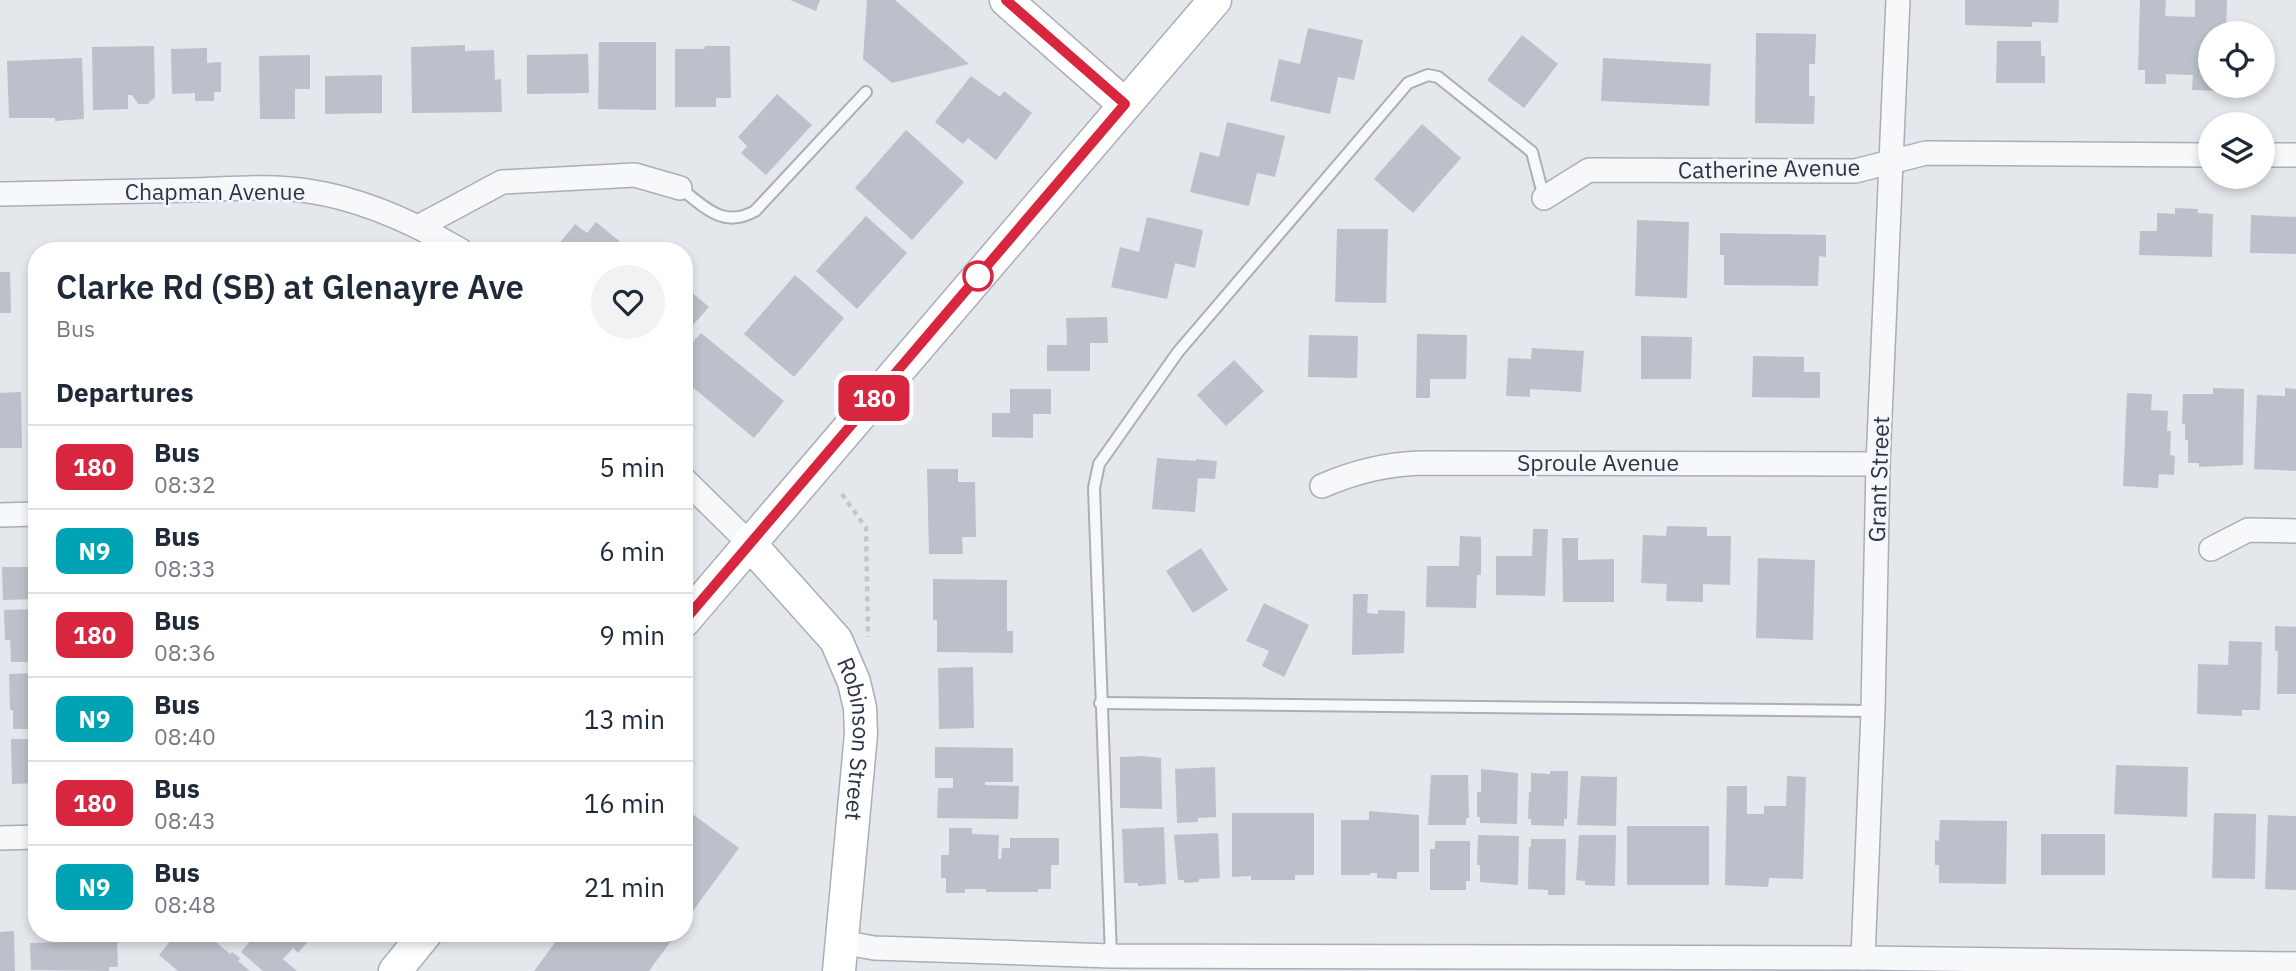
<!DOCTYPE html>
<html lang="en">
<head>
<meta charset="utf-8">
<style>
  :root { --surface:#fff; --page:#f2f2f3; --text:#1f2937; --muted:#747a83; --line:#e0e1e3 }
  body { margin:0; font-family:"IBM Plex Sans",sans-serif; background:var(--page); color:var(--text); height:100vh; display:flex; flex-direction:column; font-size:26px; white-space:nowrap }
  * { box-sizing:border-box; margin:0 }
  p { font-size:23px; color:var(--muted) }
  .icon { flex:none; width:38px; height:38px; fill:none; stroke:currentColor; stroke-width:2; stroke-linecap:round; stroke-linejoin:round }
  .map { position:relative; flex:1; overflow:hidden }
  .drawer { position:absolute; left:28px; top:242px; width:665px; height:700px; display:flex; flex-direction:column; background:var(--surface); border-radius:28px; box-shadow:0 4px 10px #0003 }
  .drawer>* { flex:none }
  .badge { padding:0 14px; border-radius:10px; font-size:24px; line-height:46px }
  .fabs { position:absolute; left:2198px; top:21px; display:grid; gap:14px }
  .fabs a { display:grid; place-items:center; width:77px; height:77px; border-radius:50%; background:var(--surface); box-shadow:0 4px 10px #0003; font-size:35px }
  .map>.badge { position:absolute; translate:-50% -50%; box-shadow:0 0 0 4px #fff }
  h2 { padding:0 28px; font-size:26px; line-height:63px }
  .round { display:grid; place-items:center; flex:none; width:74px; height:74px; border-radius:37px; background:var(--page) }
  .summary { display:flex; align-items:center; justify-content:space-between; height:119px; padding:0 28px }
  h1 { font-size:33px; font-weight:600; line-height:52px }
  ul { padding:0; list-style:none }
  li { display:flex; align-items:center; gap:21px; height:84px; padding:0 28px; border-top:2px solid var(--line) }
  li div { flex:1 }
  li b { display:block; font-size:26px }
  li em { font-style:normal }
  li .badge { min-width:77px; font-weight:700; text-align:center }
  .map>svg:first-child { display:block }
</style>
</head>
<body>
<div class="map">
<svg width="2296" height="971" viewBox="0 0 2296 971">
  <rect width="100%" height="100%" fill="#e4e7ec"/>
  <g fill="#bbc0ca">
    <path d="M 790,0 L 820,0 L 816,11 Z"/>
    <path d="M 867,0 L 895,0 L 969,64 L 892,83 L 863,59 Z"/>
    <path d="M 1965,0 L 2059,0 L 2058,23 L 2032,22 L 2032,27 L 1965,25 Z"/>
    <path d="M 2140,0 L 2166,0 L 2165,16 L 2195,17 L 2195,0 L 2227,0 L 2226,33 L 2210,33 L 2210,86 L 2224,86 L 2224,91 L 2192,90 L 2193,75 L 2166,74 L 2166,84 L 2145,84 L 2145,70 L 2138,70 Z"/>
    <path d="M 1308,28 L 1363,40 L 1354,80 L 1338,77 L 1330,114 L 1270,101 L 1279,59 L 1300,64 Z"/>
    <path d="M 1756,33 L 1816,34 L 1815,64 L 1809,64 L 1809,96 L 1815,96 L 1814,124 L 1755,123 Z"/>
    <path d="M 1522,35 L 1558,64 L 1524,108 L 1487,80 Z"/>
    <path d="M 1997,41 L 2041,41 L 2041,56 L 2045,56 L 2045,83 L 1996,83 Z"/>
    <path d="M 599,42 L 656,42 L 656,110 L 598,109 Z"/>
    <path d="M 465,45 L 465,51 L 494,50 L 495,80 L 501,79 L 502,112 L 412,113 L 411,47 Z"/>
    <path d="M 154,46 L 155,97 L 148,104 L 138,104 L 132,95 L 128,95 L 128,109 L 93,110 L 92,47 Z"/>
    <path d="M 705,46 L 730,46 L 731,98 L 716,98 L 716,107 L 675,107 L 675,49 L 704,49 Z"/>
    <path d="M 207,48 L 207,63 L 221,62 L 221,92 L 214,92 L 214,101 L 195,101 L 195,93 L 172,94 L 171,49 Z"/>
    <path d="M 588,54 L 589,93 L 527,94 L 527,55 Z"/>
    <path d="M 310,55 L 310,89 L 295,89 L 295,119 L 260,119 L 259,56 Z"/>
    <path d="M 82,58 L 84,119 L 55,121 L 55,118 L 9,118 L 7,61 Z"/>
    <path d="M 1603,58 L 1711,64 L 1709,106 L 1601,101 Z"/>
    <path d="M 382,75 L 382,113 L 325,114 L 325,76 Z"/>
    <path d="M 971,76 L 1000,97 L 1004,91 L 1032,113 L 996,160 L 968,138 L 963,144 L 935,122 Z"/>
    <path d="M 777,94 L 812,125 L 766,175 L 741,153 L 747,146 L 738,137 Z"/>
    <path d="M 1227,122 L 1285,136 L 1275,177 L 1257,173 L 1249,206 L 1190,192 L 1200,152 L 1219,157 Z"/>
    <path d="M 1422,124 L 1461,158 L 1413,213 L 1374,179 Z"/>
    <path d="M 906,130 L 964,182 L 912,240 L 855,188 Z"/>
    <path d="M 2175,208 L 2198,209 L 2198,213 L 2213,214 L 2212,257 L 2139,255 L 2140,231 L 2157,231 L 2157,213 L 2175,214 Z"/>
    <path d="M 2251,215 L 2296,217 L 2296,254 L 2250,253 Z"/>
    <path d="M 866,216 L 907,253 L 857,309 L 816,271 Z"/>
    <path d="M 1147,217 L 1203,230 L 1195,268 L 1175,263 L 1167,299 L 1111,287 L 1120,247 L 1139,252 Z"/>
    <path d="M 1637,220 L 1689,222 L 1687,298 L 1635,296 Z"/>
    <path d="M 596,222 L 630,250 L 564,250 L 558,245 L 575,224 L 587,233 Z"/>
    <path d="M 1337,229 L 1388,229 L 1386,303 L 1335,302 Z"/>
    <path d="M 1720,233 L 1826,235 L 1826,257 L 1819,256 L 1818,286 L 1724,285 L 1724,255 L 1720,255 Z"/>
    <path d="M 0,272 L 10,272 L 11,313 L 0,313 Z"/>
    <path d="M 795,275 L 844,318 L 794,377 L 744,334 Z"/>
    <path d="M 684,286 L 709,307 L 684,335 Z"/>
    <path d="M 1107,317 L 1108,343 L 1090,343 L 1090,371 L 1047,371 L 1047,345 L 1067,345 L 1066,318 Z"/>
    <path d="M 701,333 L 784,401 L 754,438 L 684,380 L 684,352 Z"/>
    <path d="M 1417,334 L 1467,335 L 1466,379 L 1430,379 L 1430,398 L 1416,398 Z"/>
    <path d="M 1309,335 L 1358,336 L 1357,378 L 1308,377 Z"/>
    <path d="M 1641,336 L 1692,337 L 1691,379 L 1641,379 Z"/>
    <path d="M 1532,348 L 1584,351 L 1581,392 L 1530,389 L 1530,397 L 1506,396 L 1508,358 L 1531,359 Z"/>
    <path d="M 1753,356 L 1804,357 L 1804,372 L 1820,372 L 1820,398 L 1752,397 Z"/>
    <path d="M 1234,360 L 1264,391 L 1226,426 L 1197,395 Z"/>
    <path d="M 2213,388 L 2244,389 L 2243,465 L 2199,467 L 2199,463 L 2188,463 L 2188,440 L 2185,440 L 2185,424 L 2182,424 L 2183,394 L 2213,394 Z"/>
    <path d="M 2285,388 L 2296,389 L 2296,471 L 2254,469 L 2257,395 L 2285,396 Z"/>
    <path d="M 1010,389 L 1051,389 L 1051,414 L 1033,414 L 1033,438 L 992,437 L 992,413 L 1010,413 Z"/>
    <path d="M 21,392 L 22,448 L 0,448 L 0,393 Z"/>
    <path d="M 2127,393 L 2152,394 L 2151,410 L 2168,411 L 2167,431 L 2171,431 L 2170,455 L 2175,456 L 2174,475 L 2159,474 L 2158,488 L 2123,486 Z"/>
    <path d="M 37,394 L 37,440 L 35,440 L 33,395 Z"/>
    <path d="M 1157,458 L 1196,461 L 1196,459 L 1217,461 L 1215,479 L 1198,478 L 1195,512 L 1152,509 Z"/>
    <path d="M 927,469 L 958,469 L 958,482 L 975,482 L 976,537 L 962,537 L 963,554 L 929,554 Z"/>
    <path d="M 1667,526 L 1707,527 L 1707,536 L 1731,536 L 1730,585 L 1703,584 L 1703,602 L 1666,601 L 1667,584 L 1641,583 L 1643,535 L 1666,536 Z"/>
    <path d="M 1533,529 L 1548,529 L 1545,596 L 1496,595 L 1496,556 L 1532,556 Z"/>
    <path d="M 1460,536 L 1481,537 L 1481,575 L 1477,575 L 1476,608 L 1426,607 L 1427,566 L 1459,566 Z"/>
    <path d="M 1562,538 L 1578,538 L 1578,560 L 1614,559 L 1614,602 L 1563,602 Z"/>
    <path d="M 1201,548 L 1228,590 L 1193,613 L 1166,571 Z"/>
    <path d="M 37,551 L 37,599 L 3,600 L 2,567 L 29,567 L 29,552 Z"/>
    <path d="M 1758,558 L 1815,560 L 1813,640 L 1756,638 Z"/>
    <path d="M 933,579 L 1007,580 L 1007,631 L 1013,631 L 1013,653 L 937,652 L 937,620 L 933,620 Z"/>
    <path d="M 1353,594 L 1368,594 L 1367,613 L 1378,614 L 1378,610 L 1405,611 L 1404,653 L 1352,655 Z"/>
    <path d="M 1264,603 L 1309,625 L 1284,677 L 1262,666 L 1269,651 L 1246,641 Z"/>
    <path d="M 37,609 L 37,662 L 11,662 L 10,640 L 5,640 L 4,610 Z"/>
    <path d="M 2275,626 L 2296,627 L 2296,694 L 2277,694 L 2278,651 L 2275,651 Z"/>
    <path d="M 2229,641 L 2262,642 L 2260,710 L 2242,710 L 2242,716 L 2197,714 L 2198,664 L 2228,665 Z"/>
    <path d="M 973,667 L 974,728 L 939,729 L 938,668 Z"/>
    <path d="M 37,673 L 37,729 L 13,729 L 13,710 L 10,710 L 9,674 Z"/>
    <path d="M 11,739 L 37,739 L 37,783 L 12,784 Z"/>
    <path d="M 935,747 L 1013,748 L 1013,782 L 985,782 L 985,785 L 1019,786 L 1018,819 L 937,818 L 938,788 L 953,788 L 953,778 L 935,778 Z"/>
    <path d="M 1143,756 L 1161,758 L 1162,809 L 1120,808 L 1120,757 Z"/>
    <path d="M 2116,765 L 2188,767 L 2187,817 L 2114,814 Z"/>
    <path d="M 1215,767 L 1216,817 L 1198,818 L 1198,822 L 1177,823 L 1175,769 Z"/>
    <path d="M 1481,769 L 1518,773 L 1517,824 L 1480,823 L 1480,817 L 1477,817 L 1477,792 L 1481,792 Z"/>
    <path d="M 1550,771 L 1568,771 L 1567,819 L 1564,819 L 1564,826 L 1531,825 L 1531,819 L 1528,819 L 1529,792 L 1531,792 L 1531,773 L 1550,774 Z"/>
    <path d="M 1431,775 L 1468,775 L 1469,818 L 1466,818 L 1466,825 L 1428,825 Z"/>
    <path d="M 1581,776 L 1617,777 L 1616,826 L 1577,825 Z"/>
    <path d="M 1787,776 L 1806,777 L 1803,879 L 1769,878 L 1768,887 L 1725,885 L 1727,786 L 1747,786 L 1747,814 L 1764,814 L 1764,806 L 1786,806 Z"/>
    <path d="M 684,808 L 739,848 L 684,923 Z"/>
    <path d="M 1369,811 L 1419,815 L 1419,872 L 1397,872 L 1397,879 L 1377,878 L 1377,873 L 1370,873 L 1370,875 L 1341,875 L 1341,820 L 1369,820 Z"/>
    <path d="M 1232,813 L 1314,813 L 1314,875 L 1295,875 L 1295,880 L 1251,880 L 1251,876 L 1232,877 Z"/>
    <path d="M 2214,813 L 2256,814 L 2255,879 L 2212,878 Z"/>
    <path d="M 2268,815 L 2296,816 L 2296,890 L 2265,889 Z"/>
    <path d="M 1940,820 L 2007,821 L 2006,884 L 1939,883 L 1939,865 L 1935,865 L 1935,840 L 1939,841 Z"/>
    <rect x="1627" y="826" width="82" height="59"/>
    <path d="M 1164,827 L 1166,884 L 1138,886 L 1138,883 L 1124,883 L 1122,829 Z"/>
    <path d="M 949,828 L 972,828 L 972,834 L 999,835 L 998,859 L 1001,859 L 1002,848 L 1010,848 L 1010,838 L 1059,838 L 1059,865 L 1051,865 L 1051,889 L 1038,889 L 1038,892 L 986,892 L 986,889 L 965,889 L 965,893 L 946,893 L 946,878 L 941,878 L 941,855 L 949,855 Z"/>
    <path d="M 1218,833 L 1220,878 L 1199,879 L 1199,882 L 1184,883 L 1184,880 L 1178,880 L 1174,835 Z"/>
    <rect x="2041" y="834" width="64" height="41"/>
    <path d="M 1478,835 L 1519,836 L 1518,885 L 1480,882 L 1480,865 L 1477,865 Z"/>
    <path d="M 1579,835 L 1616,835 L 1615,886 L 1585,885 L 1585,881 L 1576,880 Z"/>
    <path d="M 1531,839 L 1566,839 L 1565,895 L 1548,895 L 1548,890 L 1528,889 L 1529,847 L 1531,847 Z"/>
    <path d="M 1435,841 L 1470,841 L 1470,881 L 1466,881 L 1466,890 L 1430,890 L 1430,849 L 1435,849 Z"/>
    <path d="M 14,931 L 15,971 L 0,971 L 0,932 Z"/>
    <path d="M 177,933 L 205,933 L 230,954 L 232,952 L 240,958 L 238,961 L 250,971 L 178,971 L 159,955 Z"/>
    <path d="M 257,933 L 315,933 L 298,953 L 293,948 L 283,959 L 297,971 L 263,971 L 241,952 Z"/>
    <path d="M 562,933 L 677,933 L 649,971 L 534,971 Z"/>
    <path d="M 117,941 L 118,967 L 109,967 L 109,971 L 31,970 L 30,943 Z"/>
  </g>
  <g fill="none" stroke-linecap="round" stroke-linejoin="round">
    <g stroke="#a9aeb7" stroke-width="14">
      <g id="lane">
        <path d="M 680,188 C 705,207 723,229 755,211 L 866,92"/>
        <path d="M 1100,703 L 1873,711"/>
        <path d="M 1111,956 L 1094,488 L 1099,464 L 1178,352 L 1408,83 L 1428,75 L 1438,77 L 1532,152 L 1544,198"/>
      </g>
    </g>
    <g stroke="#a9aeb7" stroke-width="26">
      <g id="street">
        <path d="M 2263,155 L 2296,155"/>
        <path d="M 0,194 C 64,193 128,191 191,190 C 230,189 270,185 308,191 C 363,199 413,222 460,250"/>
        <path d="M 1544,198 L 1589,170 L 1855,171 L 1926,153 L 2210,155"/>
        <path d="M 420,226 L 502,182 L 635,175 L 680,188"/>
        <path d="M 684,479 L 749,543"/>
        <path d="M 1322,486 C 1354,472 1386,464 1421,463 L 1878,464"/>
        <path d="M 0,515 L 37,514"/>
        <path d="M 2211,549 L 2248,530 L 2296,531"/>
        <path d="M 0,838 L 37,837"/>
        <path d="M 840,942 L 874,948 L 1111,956 L 1863,958 L 2296,964"/>
        <path d="M 1863,958 L 1873,711 L 1878,464 L 1898,0"/>
      </g>
    </g>
    <g stroke="#a9aeb7" stroke-width="35">
      <g id="secondary">
        <path d="M 1006,0 L 1124,104"/>
        <path id="s1" d="M 749,543 L 836,640 L 854,682 L 860,708 L 861,734 L 839,971"/>
        <path d="M 684,621 L 1215,0"/>
        <path d="M 395,971 L 426,933"/>
      </g>
    </g>
    <path stroke="#c2c5cb" stroke-width="4.5" stroke-dasharray="5 5" stroke-linecap="butt" d="M 842,494 L 866,528 L 868,637"/>
    <use href="#lane" stroke="#f7f8fa" stroke-width="10"/>
    <use href="#street" stroke="#f7f8fa" stroke-width="23"/>
    <use href="#secondary" stroke="#fff" stroke-width="32"/>
  </g>
  <g fill="none" stroke-linecap="round" stroke-linejoin="round">
    <g stroke="#fff" stroke-width="16">
      <path id="line" d="M 684,621 L 1125,104 L 1006,0"/>
    </g>
    <use href="#line" stroke="#d7263d" stroke-width="10"/>
  </g>
  <circle fill="#fff" stroke="#d7263d" stroke-width="3.5" cx="978" cy="276" r="14"/>
  <g text-anchor="middle" stroke-width="5" stroke-linejoin="round" paint-order="stroke">
    <g font-size="23" fill="#2b3445" stroke="#f4f6f9">
      <text transform="translate(1769 169) rotate(-1)" y="8">Catherine Avenue</text>
      <text x="215" y="200">Chapman Avenue</text>
      <text x="1598" y="471">Sproule Avenue</text>
      <text transform="translate(1879 479) rotate(-88)" y="8">Grant Street</text>
      <text dy="8" stroke="none"><textPath href="#s1" startOffset="233">Robinson Street</textPath></text>
    </g>
  </g>
</svg>
<div class="fabs">
<a><svg class="icon" aria-label="locate" viewBox="0 0 24 24"><circle cx="12" cy="12" r="6"/><path d="M12 2v4M12 18v4M2 12h4M18 12h4"/></svg></a>
<a><svg class="icon" aria-label="layers" viewBox="0 0 24 24"><path d="M12 4l9 5-9 5-9-5zM3 14l9 5 9-5"/></svg></a>
</div>
<b class="badge" style="left:874px;top:398px;background:#d7263d;color:#fff">180</b>
<section class="drawer">
<div class="summary"><div><h1>Clarke Rd (SB) at Glenayre Ave</h1><p>Bus</p></div><a class="round"><svg class="icon" aria-label="heart" viewBox="0 0 24 24"><path d="M12 20l-8-8c-3-5 5-10 8-4 3-6 11-1 8 4z"/></svg></a></div>
<h2>Departures</h2>
<ul>
<li><span class="badge" style="background:#d7263d;color:#fff">180</span><div><b>Bus</b><p>08:32</p></div><em>5 min</em></li>
<li><span class="badge" style="background:#00a3b4;color:#fff">N9</span><div><b>Bus</b><p>08:33</p></div><em>6 min</em></li>
<li><span class="badge" style="background:#d7263d;color:#fff">180</span><div><b>Bus</b><p>08:36</p></div><em>9 min</em></li>
<li><span class="badge" style="background:#00a3b4;color:#fff">N9</span><div><b>Bus</b><p>08:40</p></div><em>13 min</em></li>
<li><span class="badge" style="background:#d7263d;color:#fff">180</span><div><b>Bus</b><p>08:43</p></div><em>16 min</em></li>
<li><span class="badge" style="background:#00a3b4;color:#fff">N9</span><div><b>Bus</b><p>08:48</p></div><em>21 min</em></li>
</ul>
</section>
</div>
</body>
</html>
